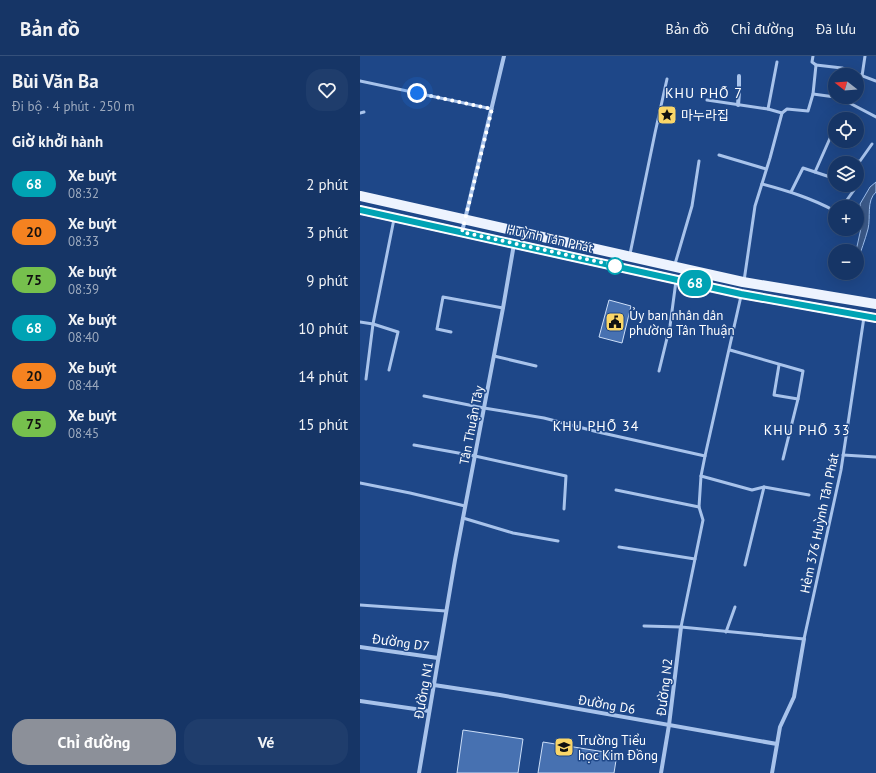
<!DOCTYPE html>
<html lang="vi">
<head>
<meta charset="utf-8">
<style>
  :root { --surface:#163566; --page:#1f3d6c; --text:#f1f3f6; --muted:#9eabbf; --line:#35507a; --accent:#8c9099 }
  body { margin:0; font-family:"PT Sans","Noto Sans KR",sans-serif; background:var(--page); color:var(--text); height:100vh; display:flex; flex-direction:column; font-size:15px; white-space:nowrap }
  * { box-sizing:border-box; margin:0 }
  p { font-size:13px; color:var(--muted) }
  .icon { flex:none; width:22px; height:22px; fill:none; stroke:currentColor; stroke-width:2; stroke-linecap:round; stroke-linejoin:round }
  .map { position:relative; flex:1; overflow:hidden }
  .drawer { display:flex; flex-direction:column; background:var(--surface); width:360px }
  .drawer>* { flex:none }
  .badge { padding:0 8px; border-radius:13px; font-size:14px; line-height:26px }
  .needle { width:26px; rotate:287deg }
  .fabs { position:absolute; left:468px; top:12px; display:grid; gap:8px }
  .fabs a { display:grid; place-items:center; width:36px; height:36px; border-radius:50%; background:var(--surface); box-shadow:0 4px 16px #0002,0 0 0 1px var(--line); font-size:20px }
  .you { position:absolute; width:20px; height:20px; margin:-10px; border:3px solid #fff; border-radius:50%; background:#1a73e8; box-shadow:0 0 0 6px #1a73e833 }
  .map>.badge { position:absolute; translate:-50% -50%; box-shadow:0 0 0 2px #fff }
  h2 { padding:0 12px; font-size:15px; line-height:36px }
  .round { display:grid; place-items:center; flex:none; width:42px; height:42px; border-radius:16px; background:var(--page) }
  .headline { display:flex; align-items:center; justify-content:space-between; height:68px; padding:0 12px }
  h1 { font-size:19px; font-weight:700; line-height:30px }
  .cta { display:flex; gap:8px; margin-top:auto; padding:8px 12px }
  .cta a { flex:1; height:46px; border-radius:16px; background:var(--accent); color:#fff; font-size:16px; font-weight:700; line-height:46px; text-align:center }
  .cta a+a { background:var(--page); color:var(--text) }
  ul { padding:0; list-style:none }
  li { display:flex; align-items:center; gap:12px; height:48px; padding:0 12px }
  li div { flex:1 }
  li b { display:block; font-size:15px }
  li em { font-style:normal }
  li .badge { min-width:44px; font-weight:700; text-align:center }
  header { display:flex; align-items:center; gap:24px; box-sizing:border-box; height:56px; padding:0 20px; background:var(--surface); border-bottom:1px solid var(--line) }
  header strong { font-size:19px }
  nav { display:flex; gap:22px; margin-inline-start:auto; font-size:14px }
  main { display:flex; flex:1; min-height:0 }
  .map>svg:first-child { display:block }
</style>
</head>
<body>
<header>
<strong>Bản đồ</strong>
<nav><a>Bản đồ</a><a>Chỉ đường</a><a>Đã lưu</a></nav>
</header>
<main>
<section class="drawer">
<div class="headline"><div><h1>Bùi Văn Ba</h1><p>Đi bộ · 4 phút · 250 m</p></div><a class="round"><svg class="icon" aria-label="heart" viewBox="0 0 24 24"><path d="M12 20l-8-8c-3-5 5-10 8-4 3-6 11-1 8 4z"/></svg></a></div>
<h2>Giờ khởi hành</h2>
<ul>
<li><span class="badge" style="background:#00a3b4;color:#fff">68</span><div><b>Xe buýt</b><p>08:32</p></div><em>2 phút</em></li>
<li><span class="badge" style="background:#f58220;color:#111">20</span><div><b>Xe buýt</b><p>08:33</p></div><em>3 phút</em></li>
<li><span class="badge" style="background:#76c04d;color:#111">75</span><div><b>Xe buýt</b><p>08:39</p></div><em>9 phút</em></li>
<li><span class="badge" style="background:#00a3b4;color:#fff">68</span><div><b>Xe buýt</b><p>08:40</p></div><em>10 phút</em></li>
<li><span class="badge" style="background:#f58220;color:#111">20</span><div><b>Xe buýt</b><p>08:44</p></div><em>14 phút</em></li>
<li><span class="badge" style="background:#76c04d;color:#111">75</span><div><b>Xe buýt</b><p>08:45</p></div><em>15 phút</em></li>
</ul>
<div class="cta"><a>Chỉ đường</a><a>Vé</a></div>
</section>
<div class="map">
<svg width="516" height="717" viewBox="0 0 516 717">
  <rect width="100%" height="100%" fill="#1e4788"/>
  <path fill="#3b5988" stroke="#9cbdec" d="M 516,126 L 516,136 C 506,145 511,161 508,173 C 505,184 501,195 497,206 L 496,195 L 503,163 L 500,148 L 510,131 Z"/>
  <g fill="#4771b1" stroke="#cddff8">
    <path d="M 249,244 L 271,250 L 262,287 L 239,281 Z"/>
    <path d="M 103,674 L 163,683 L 158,717 L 97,717 Z"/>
    <path d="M 183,686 L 257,698 L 254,717 L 178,717 Z"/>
  </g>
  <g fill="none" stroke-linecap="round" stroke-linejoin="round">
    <g stroke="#a8c3eb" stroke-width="3">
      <path d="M 453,0 L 452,6 L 456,9"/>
      <path d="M 502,20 L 505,0"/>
      <path d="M 0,25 L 132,53"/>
      <path d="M 453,38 L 475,41"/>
      <path d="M 476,41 L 480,42 L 516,61"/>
      <path d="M 347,44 L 408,53 L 422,57"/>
      <path d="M 408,53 L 417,6"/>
      <path d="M 0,57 L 4,56"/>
      <path d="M 359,99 L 406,113"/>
      <path d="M 487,107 L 488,106 L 500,105 L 512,88"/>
      <path d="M 455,116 L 475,71"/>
      <path d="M 402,128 C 428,135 451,142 475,155"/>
      <path d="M 431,136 L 443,112 L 473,122 L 475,120"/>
      <path d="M 482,151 L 494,134"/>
      <path d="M 270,198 L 295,77 L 307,23"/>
      <path d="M 315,208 L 332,150 L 339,105"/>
      <path d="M 384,225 L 395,150 L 410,102 L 422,57 L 427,53 L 448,55 L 453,38 L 456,9 L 482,12 L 516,25"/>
      <path d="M 0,266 L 13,268 L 38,276 L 29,314"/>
      <path d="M 91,276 L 77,273 L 83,241 L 143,252"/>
      <path d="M 370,294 L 443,315 L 438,343"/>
      <path d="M 134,300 L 176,310"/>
      <path d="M 419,309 L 414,339 L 438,343 L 423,403"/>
      <path d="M 299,315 L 310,270 L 316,225"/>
      <path d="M 6,323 L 13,268 L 34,163"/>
      <path d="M 64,340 L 124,352 L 184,362 L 238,376 L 345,400"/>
      <path d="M 54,389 L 115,400 L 206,420 L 204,453"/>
      <path d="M 483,399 L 516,401"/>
      <path d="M 341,420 L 392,434 L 404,431 L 449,439"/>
      <path d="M 0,427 L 50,437 L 105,450"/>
      <path d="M 256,434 L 339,451"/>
      <path d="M 103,462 L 153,477 L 198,485"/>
      <path d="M 259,491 L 335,503"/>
      <path d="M 385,509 L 404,431"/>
      <path d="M 0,549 L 86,555"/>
      <path d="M 284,570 L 321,571 L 444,583 L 481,414 L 504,261"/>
      <path d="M 321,571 L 343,464 L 339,451 L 341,420 L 345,400 L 381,240"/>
      <path d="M 366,576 L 375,551"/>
    </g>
    <g stroke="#a8c3eb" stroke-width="4">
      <path d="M 378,49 L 379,36 L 379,20"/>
      <path d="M 102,176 L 144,0"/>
      <path d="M 0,591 L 78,602"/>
      <path d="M 74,629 L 140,639 L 417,688"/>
      <path d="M 0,645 L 69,655"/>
      <path d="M 59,717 L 95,504 L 143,252 L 154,188"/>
      <path d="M 301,717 L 309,669 L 321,571"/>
      <path d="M 412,717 L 420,671 L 434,641 L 444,583"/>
    </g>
    <g stroke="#edf3fe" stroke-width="10">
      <path d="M 0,140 L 383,226 L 516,248"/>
      <path d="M 0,154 L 381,238 L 516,262"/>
    </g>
  </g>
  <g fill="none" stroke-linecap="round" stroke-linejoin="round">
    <g stroke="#fff" stroke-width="9">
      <path id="line" d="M 0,154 L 381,238 L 516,262"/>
    </g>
    <use href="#line" stroke="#00a3b4" stroke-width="6"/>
    <path stroke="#fff" stroke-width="4" stroke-dasharray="0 7.2" d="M 57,37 L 132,53 L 102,176 L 258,210 L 255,210"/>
  </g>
  <defs>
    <g id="sight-square" transform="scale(1)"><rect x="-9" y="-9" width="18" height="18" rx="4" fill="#fad668" stroke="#1e4788"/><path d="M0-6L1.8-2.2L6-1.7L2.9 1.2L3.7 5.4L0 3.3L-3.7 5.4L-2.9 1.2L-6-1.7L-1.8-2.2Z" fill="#111"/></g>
    <g id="civic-square" transform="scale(1)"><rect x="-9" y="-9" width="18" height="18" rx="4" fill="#fad668" stroke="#1e4788"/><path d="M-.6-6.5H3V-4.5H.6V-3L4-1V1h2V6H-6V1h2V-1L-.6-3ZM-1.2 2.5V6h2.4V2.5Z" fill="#111"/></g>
    <g id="school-square" transform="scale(1)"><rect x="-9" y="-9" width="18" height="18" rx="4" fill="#fad668" stroke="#1e4788"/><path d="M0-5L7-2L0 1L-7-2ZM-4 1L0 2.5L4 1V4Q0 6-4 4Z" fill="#111"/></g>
  </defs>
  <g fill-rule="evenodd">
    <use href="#sight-square" x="307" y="59"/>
    <use href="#civic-square" x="255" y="266"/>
    <use href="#school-square" x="204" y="691"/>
  </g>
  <circle fill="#fff" stroke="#00a3b4" stroke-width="2" cx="255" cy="210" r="8"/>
  <g text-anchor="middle" stroke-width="3" stroke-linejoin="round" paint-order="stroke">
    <g font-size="13" fill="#fff" stroke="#1e4788" text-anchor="start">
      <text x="321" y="64">마누라집</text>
      <text x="269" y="264">Ủy ban nhân dân<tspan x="269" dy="15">phường Tân Thuận</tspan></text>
      <text x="218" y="689">Trường Tiểu<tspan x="218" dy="15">học Kim Đồng</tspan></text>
    </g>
    <g font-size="13" fill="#fff" stroke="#1e4788">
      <text transform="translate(190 182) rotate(13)" y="5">Huỳnh Tấn Phát</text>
      <text transform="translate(111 369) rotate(-79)" y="5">Tân Thuận Tây</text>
      <text transform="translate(459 467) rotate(-78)" y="5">Hẻm 376 Huỳnh Tấn Phát</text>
      <text transform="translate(41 586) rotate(8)" y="5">Đường D7</text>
      <text transform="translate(304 631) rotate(-83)" y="5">Đường N2</text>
      <text transform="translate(63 634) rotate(-80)" y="5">Đường N1</text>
      <text transform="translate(247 648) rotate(10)" y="5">Đường D6</text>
    </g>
    <g font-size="14" letter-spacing="1" fill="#fff" stroke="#1e4788">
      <text x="344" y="42">KHU PHỐ 7</text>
      <text x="236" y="375">KHU PHỐ 34</text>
      <text x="447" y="379">KHU PHỐ 33</text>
    </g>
  </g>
</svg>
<div class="fabs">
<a><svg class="needle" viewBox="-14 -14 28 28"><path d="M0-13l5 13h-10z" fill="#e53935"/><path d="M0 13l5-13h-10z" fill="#9eabbf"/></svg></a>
<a><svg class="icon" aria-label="locate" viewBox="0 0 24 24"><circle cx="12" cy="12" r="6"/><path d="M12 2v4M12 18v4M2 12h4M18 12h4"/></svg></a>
<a><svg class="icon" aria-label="layers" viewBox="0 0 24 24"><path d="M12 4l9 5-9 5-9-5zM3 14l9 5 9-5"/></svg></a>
<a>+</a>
<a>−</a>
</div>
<div class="you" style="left:57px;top:37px"></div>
<b class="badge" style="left:335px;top:227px;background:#00a3b4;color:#fff">68</b>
</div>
</main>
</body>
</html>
